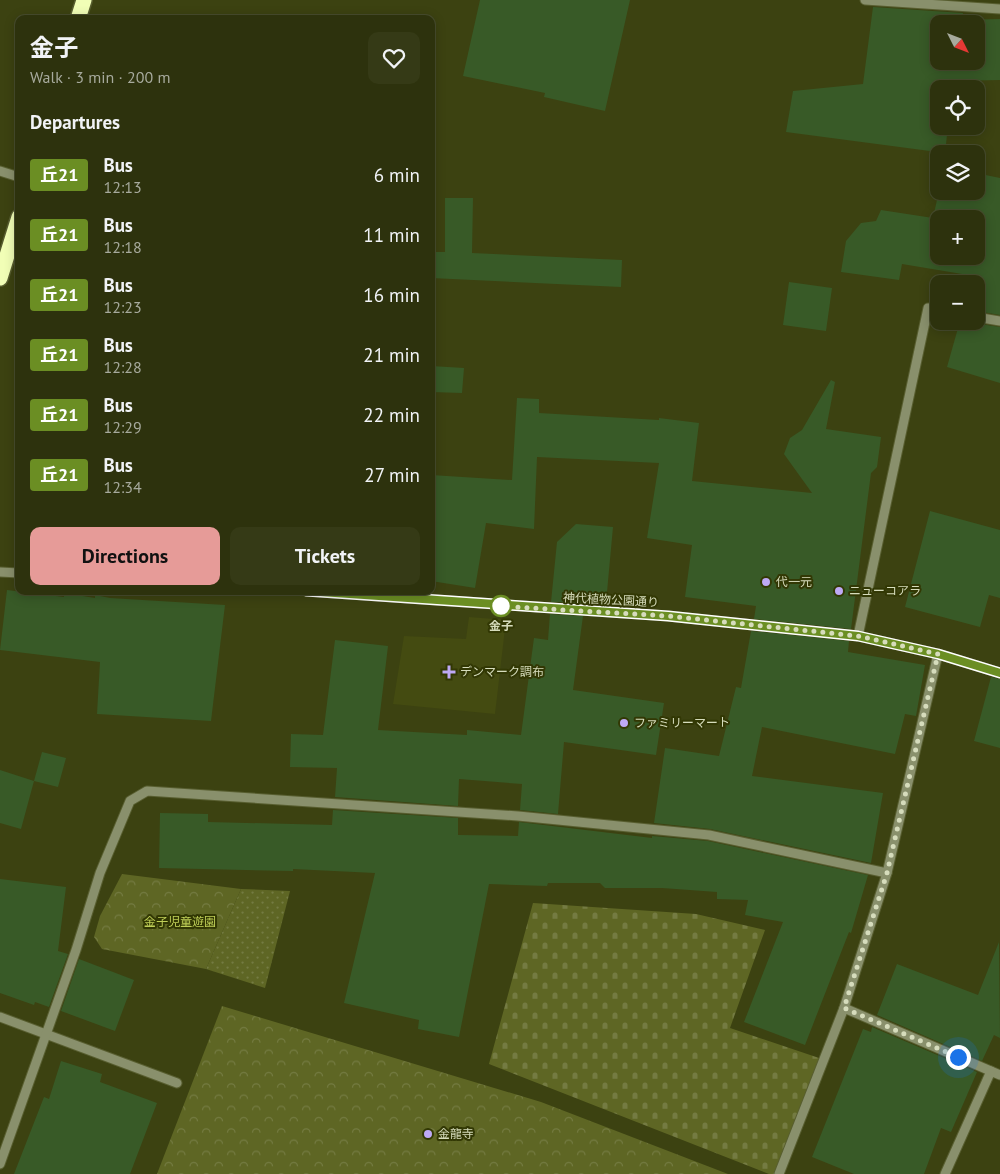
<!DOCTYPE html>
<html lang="en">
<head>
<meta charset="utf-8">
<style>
  :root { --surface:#2d320d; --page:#353a16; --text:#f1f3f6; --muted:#a7aa9d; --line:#484d2e; --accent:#e69b98 }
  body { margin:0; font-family:"PT Sans","Noto Sans JP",sans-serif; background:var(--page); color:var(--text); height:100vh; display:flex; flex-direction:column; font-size:19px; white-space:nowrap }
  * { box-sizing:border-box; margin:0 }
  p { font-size:16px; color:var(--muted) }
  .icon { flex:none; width:28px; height:28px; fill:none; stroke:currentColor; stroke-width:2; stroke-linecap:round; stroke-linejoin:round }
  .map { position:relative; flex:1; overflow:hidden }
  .panel { position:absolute; left:15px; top:15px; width:420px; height:580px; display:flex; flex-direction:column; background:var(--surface); border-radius:10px; box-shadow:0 2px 12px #0003,0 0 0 1px var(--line) }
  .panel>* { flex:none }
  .badge { padding:0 10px; border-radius:4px; font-size:18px; line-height:32px }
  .needle { width:32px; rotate:132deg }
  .buttons { position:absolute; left:930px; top:15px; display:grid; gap:10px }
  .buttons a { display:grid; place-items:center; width:55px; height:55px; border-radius:10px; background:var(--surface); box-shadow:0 2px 12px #0003,0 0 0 1px var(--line); font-size:25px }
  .you { position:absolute; width:25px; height:25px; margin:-12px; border:4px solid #fff; border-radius:50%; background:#1a73e8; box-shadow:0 0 0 8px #1a73e833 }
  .map>.badge { position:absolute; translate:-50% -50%; box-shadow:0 0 0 2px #fff }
  h2 { padding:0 15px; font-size:19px; line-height:45px }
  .round { display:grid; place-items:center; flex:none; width:52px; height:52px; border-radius:10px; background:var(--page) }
  .summary { display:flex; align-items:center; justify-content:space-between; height:85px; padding:0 15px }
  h1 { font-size:24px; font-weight:700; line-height:38px }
  .action { display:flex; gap:10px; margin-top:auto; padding:10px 15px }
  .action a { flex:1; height:58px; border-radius:10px; background:var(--accent); color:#111; font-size:20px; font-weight:700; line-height:58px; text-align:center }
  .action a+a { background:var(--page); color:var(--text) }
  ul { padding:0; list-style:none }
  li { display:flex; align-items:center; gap:15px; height:60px; padding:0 15px }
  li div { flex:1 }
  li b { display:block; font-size:19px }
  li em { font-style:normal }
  li .badge { min-width:55px; font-weight:700; text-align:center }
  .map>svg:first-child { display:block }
</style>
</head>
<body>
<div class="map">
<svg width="1000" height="1174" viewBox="0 0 1000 1174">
  <defs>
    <pattern id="grass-dots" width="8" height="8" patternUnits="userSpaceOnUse" patternTransform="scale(1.25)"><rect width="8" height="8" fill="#5e6624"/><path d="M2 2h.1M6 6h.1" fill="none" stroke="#747b42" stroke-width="1.8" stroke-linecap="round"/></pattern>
    <pattern id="cemetery-stones" width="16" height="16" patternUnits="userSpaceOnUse" patternTransform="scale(1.25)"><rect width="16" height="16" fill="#5e6624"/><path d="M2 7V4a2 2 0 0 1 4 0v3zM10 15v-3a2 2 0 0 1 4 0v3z" fill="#747b42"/></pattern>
    <pattern id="park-crowns" width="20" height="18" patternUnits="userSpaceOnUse" patternTransform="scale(1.25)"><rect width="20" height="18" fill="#5e6624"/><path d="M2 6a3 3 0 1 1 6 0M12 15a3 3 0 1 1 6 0" fill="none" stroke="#747b42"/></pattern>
  </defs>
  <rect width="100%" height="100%" fill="#3c4211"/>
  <path fill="#444b11" d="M 469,617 L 506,620 L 495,714 L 393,704 L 404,636 L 466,639 Z"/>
  <path fill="url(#grass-dots)" d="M 241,889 L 290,891 L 265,988 L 206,969 Z"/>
  <path fill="url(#cemetery-stones)" d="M 533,903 L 696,914 L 765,930 L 730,1028 L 822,1059 L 774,1174 L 769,1174 L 489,1064 Z"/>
  <g fill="url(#park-crowns)">
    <path d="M 122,874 L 241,889 L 206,969 L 102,949 L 94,937 L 100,916 Z"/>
    <path d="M 222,1006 L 541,1102 L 728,1174 L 157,1174 Z"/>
  </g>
  <g fill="#385a27" fill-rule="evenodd">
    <path d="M 480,0 L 630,0 L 605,111 L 544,97 L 545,93 L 463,76 Z"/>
    <path d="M 873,7 L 963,13 L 962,20 L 1000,19 L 1000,80 L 954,81 L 953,89 L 939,89 L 939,126 L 948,126 L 945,153 L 786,132 L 793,91 L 863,84 ZM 939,24 L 976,24 L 976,61 L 939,61 Z"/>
    <path d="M 976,173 L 1000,178 L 1000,315 L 976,311 L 976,284 L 972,284 L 974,276 L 902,264 L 899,280 L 841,272 L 846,241 L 861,223 L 876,221 L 881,210 L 933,218 L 939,191 L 976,191 ZM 939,219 L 976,219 L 976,256 L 939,256 Z"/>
    <path d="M 445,198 L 473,198 L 472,253 L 622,260 L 621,287 L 431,278 L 431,252 L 445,252 Z"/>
    <path d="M 789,282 L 832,288 L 826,331 L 783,325 Z"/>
    <path d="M 960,321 L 1000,327 L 1000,383 L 947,367 Z"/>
    <path d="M 431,366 L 464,368 L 462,393 L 431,392 Z"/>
    <path d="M 831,380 L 835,382 L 826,429 L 881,437 L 877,467 L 871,473 L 851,629 L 754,619 L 756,606 L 685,597 L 692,545 L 647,538 L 659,463 L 537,457 L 534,529 L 486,523 L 475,588 L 431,581 L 431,475 L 512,480 L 517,398 L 539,399 L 539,413 L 659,420 L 659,418 L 699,423 L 692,481 L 812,493 L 784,454 L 790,438 L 802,430 Z"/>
    <path d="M 930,511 L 1000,530 L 1000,598 L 989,595 L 980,627 L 905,607 Z"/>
    <path d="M 576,524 L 613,527 L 606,603 L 551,602 L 557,542 Z"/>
    <path d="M 7,590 L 64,597 L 64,593 L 95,598 L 95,595 L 110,598 L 225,605 L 211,721 L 97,714 L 100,662 L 0,650 Z"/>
    <path d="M 550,614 L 583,616 L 573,690 L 664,703 L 656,755 L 564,742 L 558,814 L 520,810 L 522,784 L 459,779 L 458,806 L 335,797 L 337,768 L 290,767 L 291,734 L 323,735 L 335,640 L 388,646 L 378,730 L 467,735 L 467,730 L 521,735 L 534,638 L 548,640 Z"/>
    <path d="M 751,631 L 849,641 L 848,652 L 925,665 L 916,716 L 905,714 L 895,754 L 762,727 L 752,776 L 883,793 L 871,863 L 710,829 L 654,823 L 665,748 L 719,756 L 736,687 L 741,688 Z"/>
    <path d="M 991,677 L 1000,679 L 1000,748 L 974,741 Z"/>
    <path d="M 42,752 L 66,758 L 58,787 L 34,781 Z"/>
    <path d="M 0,770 L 34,781 L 21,829 L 0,823 Z"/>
    <path d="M 333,810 L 458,818 L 458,835 L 518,836 L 519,822 L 652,838 L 652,836 L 708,841 L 868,875 L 851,933 L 849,932 L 805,1045 L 744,1022 L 783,922 L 745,915 L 748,900 L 717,899 L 717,892 L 662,888 L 605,888 L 600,883 L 548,883 L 547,886 L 489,884 L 459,1037 L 418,1029 L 419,1020 L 344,1003 L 375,873 L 293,869 L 293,871 L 159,868 L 160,813 L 208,814 L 208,822 L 332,825 Z"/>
    <path d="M 0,879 L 66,887 L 58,951 L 68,954 L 49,1007 L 35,1002 L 34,1005 L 0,993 Z"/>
    <path d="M 999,942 L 1000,1038 L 994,1035 L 982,1061 L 877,1015 L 897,964 L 978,995 Z"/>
    <path d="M 79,959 L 134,980 L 115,1031 L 61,1011 Z"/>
    <path d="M 872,1027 L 977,1072 L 951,1132 L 941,1128 L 924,1174 L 854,1174 L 812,1157 L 863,1029 L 871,1032 Z"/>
    <path d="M 61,1061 L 102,1074 L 100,1082 L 157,1103 L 130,1174 L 14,1174 L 44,1097 L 49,1099 Z"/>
  </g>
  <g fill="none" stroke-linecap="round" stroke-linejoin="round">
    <g stroke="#585e30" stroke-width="11">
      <g id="minor">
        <path d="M 865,0 L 1000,9"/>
        <path d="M 0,171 L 19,177"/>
        <path d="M 976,317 L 1000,321"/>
        <path d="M 0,572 L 19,573"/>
        <path d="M 305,591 L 668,616 L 858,636 L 938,654 L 1000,673"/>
        <path d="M 858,636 L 928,308 L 939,310"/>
        <path d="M 844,1008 L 1000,1075"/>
        <path d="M 0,1017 L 177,1083"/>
        <path d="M 0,1164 L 76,950 L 100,873 L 130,801 L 147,791 L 518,816 L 709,835 L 887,873"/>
        <path d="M 779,1174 L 844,1008 L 887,873 L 938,654"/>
        <path d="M 945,1174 L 991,1071"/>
      </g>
    </g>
    <g stroke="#585e30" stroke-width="18">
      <g id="highway">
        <path d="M 78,19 L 84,0"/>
        <path d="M 0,278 L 19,217"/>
      </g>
    </g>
    <use href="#minor" stroke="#89906c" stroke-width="9"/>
    <use href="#highway" stroke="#f1feb6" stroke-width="15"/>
  </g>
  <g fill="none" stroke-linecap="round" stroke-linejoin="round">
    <g stroke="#fff" stroke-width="11">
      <path id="line" d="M 306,591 L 668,616 L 858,636 L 938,654 L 1000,673"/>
    </g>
    <use href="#line" stroke="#6b8e23" stroke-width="8"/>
    <path stroke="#d6dcbc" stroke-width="5" stroke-dasharray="0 9" d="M 501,606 L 496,606 L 668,616 L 858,636 L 938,654 L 887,873 L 844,1008 L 958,1057"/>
  </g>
  <g fill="#bea9f5" stroke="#323804" stroke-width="2">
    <circle cx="766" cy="582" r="5"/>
    <circle cx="839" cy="591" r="5"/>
    <path d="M446.5 664.5h5v5h5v5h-5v5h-5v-5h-5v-5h5z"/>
    <circle cx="624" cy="723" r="5"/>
    <circle cx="428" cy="1134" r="5"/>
  </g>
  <circle fill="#fff" stroke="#6b8e23" stroke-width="2.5" cx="501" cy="606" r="10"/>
  <g text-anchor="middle" stroke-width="4" stroke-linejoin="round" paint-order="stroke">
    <g font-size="12" fill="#d6dcbc" stroke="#323804" text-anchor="start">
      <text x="776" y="586">代一元</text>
      <text x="849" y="595">ニューコアラ</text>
      <text x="460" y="676">デンマーク調布</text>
      <text x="634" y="727">ファミリーマート</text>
      <text x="438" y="1138">金龍寺</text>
    </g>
    <g font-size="12" fill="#d6dcbc" stroke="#323804">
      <text transform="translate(611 600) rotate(3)" y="4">神代植物公園通り</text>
    </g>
    <g font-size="12" font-weight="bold" fill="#d6dcbc" stroke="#323804">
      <text x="501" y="630">金子</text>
    </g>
    <g font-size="12" fill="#bfcf58" stroke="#323804">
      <text x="180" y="926">金子児童遊園</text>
    </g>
  </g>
</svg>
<div class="buttons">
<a><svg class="needle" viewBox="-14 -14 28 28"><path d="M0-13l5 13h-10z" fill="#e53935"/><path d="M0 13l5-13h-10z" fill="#a7aa9d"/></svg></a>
<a><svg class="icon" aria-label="locate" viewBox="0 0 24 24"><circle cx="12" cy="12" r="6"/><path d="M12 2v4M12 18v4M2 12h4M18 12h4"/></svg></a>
<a><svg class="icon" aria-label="layers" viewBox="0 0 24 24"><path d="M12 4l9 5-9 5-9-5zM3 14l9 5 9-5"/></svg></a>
<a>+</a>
<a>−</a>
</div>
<div class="you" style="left:958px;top:1057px"></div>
<section class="panel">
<div class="summary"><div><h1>金子</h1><p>Walk · 3 min · 200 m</p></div><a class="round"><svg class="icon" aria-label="heart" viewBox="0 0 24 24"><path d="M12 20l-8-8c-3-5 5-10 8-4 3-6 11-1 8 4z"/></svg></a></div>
<h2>Departures</h2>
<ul>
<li><span class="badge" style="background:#6b8e23;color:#fff">丘21</span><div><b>Bus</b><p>12:13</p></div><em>6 min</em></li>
<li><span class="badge" style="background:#6b8e23;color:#fff">丘21</span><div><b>Bus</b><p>12:18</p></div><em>11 min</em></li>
<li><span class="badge" style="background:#6b8e23;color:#fff">丘21</span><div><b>Bus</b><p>12:23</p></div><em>16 min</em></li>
<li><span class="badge" style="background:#6b8e23;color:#fff">丘21</span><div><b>Bus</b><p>12:28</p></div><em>21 min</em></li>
<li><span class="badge" style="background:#6b8e23;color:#fff">丘21</span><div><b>Bus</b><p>12:29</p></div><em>22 min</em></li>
<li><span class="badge" style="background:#6b8e23;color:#fff">丘21</span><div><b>Bus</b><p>12:34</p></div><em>27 min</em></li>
</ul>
<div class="action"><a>Directions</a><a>Tickets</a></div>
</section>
</div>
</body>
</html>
